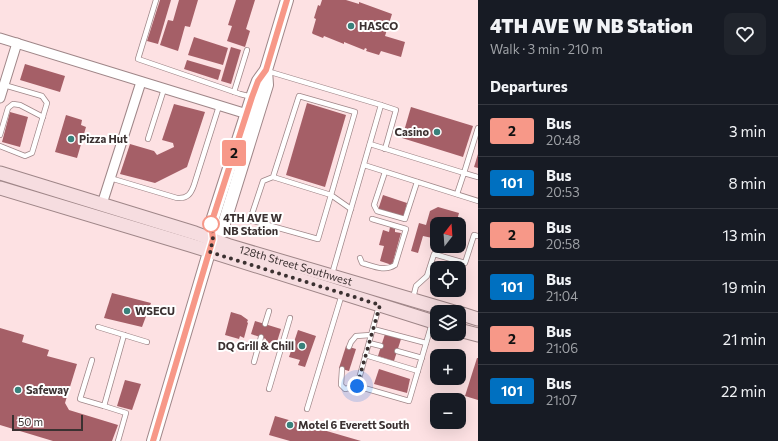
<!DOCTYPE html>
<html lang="en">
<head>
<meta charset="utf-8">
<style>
  :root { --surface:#171b24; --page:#20242c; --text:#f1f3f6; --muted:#9ea1a6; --line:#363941 }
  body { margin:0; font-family:Commissioner,sans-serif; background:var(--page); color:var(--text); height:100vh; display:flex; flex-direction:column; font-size:15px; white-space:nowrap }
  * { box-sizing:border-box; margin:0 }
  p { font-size:13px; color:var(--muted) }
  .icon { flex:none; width:22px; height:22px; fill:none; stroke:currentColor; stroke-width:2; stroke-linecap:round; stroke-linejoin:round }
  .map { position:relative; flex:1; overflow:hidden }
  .drawer { display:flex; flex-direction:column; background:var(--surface); width:300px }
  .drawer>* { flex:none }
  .badge { padding:0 8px; border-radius:3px; font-size:14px; line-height:26px }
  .needle { width:26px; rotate:17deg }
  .tools { position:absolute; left:430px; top:217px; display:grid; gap:8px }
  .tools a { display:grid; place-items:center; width:36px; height:36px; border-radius:8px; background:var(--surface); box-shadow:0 4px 16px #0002; font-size:20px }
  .scale { position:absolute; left:12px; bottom:10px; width:71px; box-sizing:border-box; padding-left:4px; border:2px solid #3b3131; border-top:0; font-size:11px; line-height:14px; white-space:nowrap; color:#3b3131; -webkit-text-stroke:3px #fff; paint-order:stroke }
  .you { position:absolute; width:20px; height:20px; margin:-10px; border:3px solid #fff; border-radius:50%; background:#1a73e8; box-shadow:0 0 0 6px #1a73e833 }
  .map>.badge { position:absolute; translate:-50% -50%; box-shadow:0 0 0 2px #fff }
  h2 { padding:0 12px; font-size:15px; line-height:36px }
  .round { display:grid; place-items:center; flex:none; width:42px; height:42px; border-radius:8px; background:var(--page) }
  .head { display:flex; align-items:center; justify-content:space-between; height:68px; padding:0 12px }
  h1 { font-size:19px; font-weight:800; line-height:30px }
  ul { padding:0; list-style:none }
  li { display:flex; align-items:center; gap:12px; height:52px; padding:0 12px; border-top:1px solid var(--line) }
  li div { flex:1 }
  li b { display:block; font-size:15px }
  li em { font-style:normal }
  li .badge { min-width:44px; font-weight:700; text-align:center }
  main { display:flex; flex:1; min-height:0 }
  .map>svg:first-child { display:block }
</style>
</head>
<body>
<main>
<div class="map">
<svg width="478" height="441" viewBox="0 0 478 441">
  <rect width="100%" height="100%" fill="#fde1e3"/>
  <g fill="#a55f67">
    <path d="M 160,0 L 171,0 L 158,44 L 147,41 Z"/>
    <path d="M 179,0 L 198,0 L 190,27 L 185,26 L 178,51 L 160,45 L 168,20 L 173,21 Z"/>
    <path d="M 236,0 L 255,0 L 246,29 L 250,31 L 245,47 L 227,41 L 232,26 L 228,25 Z"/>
    <path d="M 322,0 L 346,0 L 359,4 L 359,2 L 392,14 L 385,36 L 405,42 L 401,57 L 381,51 L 379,55 L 366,51 L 367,49 L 365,48 L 364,50 L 344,42 L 344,44 L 324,36 L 323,38 L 313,34 L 312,33 L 316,19 L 314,18 L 318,5 L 320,6 Z"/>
    <path d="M 194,37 L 228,48 L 223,65 L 188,55 Z"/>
    <path d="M 231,47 L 241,50 L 231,84 L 221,81 Z"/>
    <path d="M 187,60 L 221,70 L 218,80 L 184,69 Z"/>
    <path d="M 25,64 L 65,76 L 60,92 L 20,80 Z"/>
    <path d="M 307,103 L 346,115 L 325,187 L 286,175 Z"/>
    <path d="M 174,104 L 205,112 L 187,167 L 155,183 L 120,174 L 130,144 L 154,151 L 157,155 L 174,147 L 173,143 L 162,140 Z"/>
    <path d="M 411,107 L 473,126 L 463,157 L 402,138 Z"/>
    <path d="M 10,112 L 28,117 L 20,147 L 2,142 Z"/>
    <path d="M 66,115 L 82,120 L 81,125 L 86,127 L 77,158 L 55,152 Z"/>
    <path d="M 478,154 L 478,168 L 474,167 Z"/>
    <path d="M 383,195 L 407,203 L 403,218 L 378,210 Z"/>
    <path d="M 438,207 L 459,213 L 456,224 L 437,224 L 437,239 L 423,236 L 418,253 L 411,251 L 419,223 L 426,225 L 430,211 Z"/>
    <path d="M 390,227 L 395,229 L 395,232 L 401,233 L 392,265 L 380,261 L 384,246 L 379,245 L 383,230 L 389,232 Z"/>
    <path d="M 442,263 L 458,268 L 441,268 Z"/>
    <path d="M 112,293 L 151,303 L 142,327 L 104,318 Z"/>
    <path d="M 231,312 L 241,315 L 248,320 L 247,322 L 248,323 L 244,338 L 240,336 L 239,339 L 225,335 Z"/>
    <path d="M 255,321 L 281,329 L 276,345 L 266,342 L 266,339 L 251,334 Z"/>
    <path d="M 0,328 L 24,335 L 22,342 L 49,350 L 47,356 L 77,364 L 65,403 L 69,410 L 118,425 L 112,441 L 53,441 L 0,425 Z"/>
    <path d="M 298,330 L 316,336 L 305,367 L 298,365 L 300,360 L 289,357 Z"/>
    <path d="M 385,334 L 401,339 L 394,361 L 378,356 Z"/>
    <path d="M 346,346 L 356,349 L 349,371 L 339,368 Z"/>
    <path d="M 477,358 L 478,358 L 478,400 L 465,396 Z"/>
    <path d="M 379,369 L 410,379 L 407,393 L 374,384 Z"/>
    <path d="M 125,380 L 141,384 L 132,410 L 117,406 Z"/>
    <path d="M 275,416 L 361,441 L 290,441 L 269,435 Z"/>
  </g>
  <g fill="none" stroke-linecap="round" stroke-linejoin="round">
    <g stroke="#9f8688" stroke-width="6">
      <g id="service">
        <path d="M 156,0 L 138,59 L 240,94 L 252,97"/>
        <path d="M 267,71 L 381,105 L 332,274"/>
        <path d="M 234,92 L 247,50"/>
        <path d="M 381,105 L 396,110 L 385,149"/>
        <path d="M 0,135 L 8,108 L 13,104 L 20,105 L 43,117"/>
        <path d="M 148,139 L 164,89"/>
        <path d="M 370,144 L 464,173 L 478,128"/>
        <path d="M 0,146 L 25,156 L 32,153 L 47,103 L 42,96 L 4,85"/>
        <path d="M 364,165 L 478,201"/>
        <path d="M 385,172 L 374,205 L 377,211 L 405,219 L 417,182"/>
        <path d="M 273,177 L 299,96 L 355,112 L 331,195 L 273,177 L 263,181 L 250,220 L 318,239 L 331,195 L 351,209"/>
        <path d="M 110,178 L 177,198 C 187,199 191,194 194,185 L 219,106"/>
        <path d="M 457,194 L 464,173 L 478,177"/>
        <path d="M 360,258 L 362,263 C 373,266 385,272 395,265 L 406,229 L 372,219"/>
        <path d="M 413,298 L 416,286 L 427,276 L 434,254 L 465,263 L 474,235 L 478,236"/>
        <path d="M 379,306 L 357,386 L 409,401 L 432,323"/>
        <path d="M 265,324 L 269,311"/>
        <path d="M 98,327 L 147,342"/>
        <path d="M 373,329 L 426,343"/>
        <path d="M 369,343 L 381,346"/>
        <path d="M 349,347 L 351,342 L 356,336 L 371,335"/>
        <path d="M 397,351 L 422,358"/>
        <path d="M 365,355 L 418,371"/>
        <path d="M 92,360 L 80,399 L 104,406 L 124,335"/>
        <path d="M 254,362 L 261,337"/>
        <path d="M 342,369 L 341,385 L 345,389 L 357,386"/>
        <path d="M 269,389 L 290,318"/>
        <path d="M 104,406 L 126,413 L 118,441"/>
        <path d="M 307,409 L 342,294"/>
      </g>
    </g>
    <g stroke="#9f8688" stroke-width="11">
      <g id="minor">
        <path d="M 0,38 L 247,114"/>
        <path d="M 0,98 L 17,43"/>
        <path d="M 102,204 L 141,82"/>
      </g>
    </g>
    <g stroke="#9f8688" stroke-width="14">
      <g id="tertiary">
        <path d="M 213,239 L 223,227 L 267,85 L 266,70"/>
        <path d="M 153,441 L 213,239 L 211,224 L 252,97 L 258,81 L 266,70 L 287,0"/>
      </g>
    </g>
    <g stroke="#9f8688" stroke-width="15">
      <g id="secondary">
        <path id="s1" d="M 0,173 L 195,233 L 230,246 L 454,312"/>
        <path d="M 0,188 L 190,245 L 437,323"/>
        <path d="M 459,313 L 478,319"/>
        <path d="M 459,330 L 478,335"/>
      </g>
    </g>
    <use href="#service" stroke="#fff" stroke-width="4.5"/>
    <use href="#minor" stroke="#fff" stroke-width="9"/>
    <use href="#tertiary" stroke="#fff" stroke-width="12"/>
    <use href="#secondary" stroke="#f6dde0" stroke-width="13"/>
  </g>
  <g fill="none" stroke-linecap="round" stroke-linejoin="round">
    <g stroke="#fff" stroke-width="9">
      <path id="line" d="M 153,441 L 213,239 L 211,224 L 252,97 L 258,81 L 266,70 L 287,0"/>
    </g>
    <use href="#line" stroke="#f79888" stroke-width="6"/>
    <path stroke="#3b3131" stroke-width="4" stroke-dasharray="0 7.2" d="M 211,224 L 213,239 L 210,252 L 380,305 L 357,386"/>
  </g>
  <g fill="#39817b" stroke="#fff" stroke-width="1.5">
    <circle cx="351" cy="26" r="4"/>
    <circle cx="437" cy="132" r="4"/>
    <circle cx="71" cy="139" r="4"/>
    <circle cx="127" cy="311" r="4"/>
    <circle cx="302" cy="346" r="4"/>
    <circle cx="18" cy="390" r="4"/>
    <circle cx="290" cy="425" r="4"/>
  </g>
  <circle fill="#fff" stroke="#f79888" stroke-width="2" cx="211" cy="224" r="8"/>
  <g text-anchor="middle" stroke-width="4" stroke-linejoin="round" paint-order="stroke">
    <g font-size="11" font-weight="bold" fill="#3b3131" stroke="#fff" text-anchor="start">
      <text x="359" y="30">HASCO</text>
      <text x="429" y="136" text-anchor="end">Casino</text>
      <text x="79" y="143">Pizza Hut</text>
      <text x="135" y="315">WSECU</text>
      <text x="294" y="350" text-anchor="end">DQ Grill &amp; Chill</text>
      <text x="26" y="394">Safeway</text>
      <text x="298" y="429">Motel 6 Everett South</text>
    </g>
    <g font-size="11" font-weight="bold" fill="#3b3131" stroke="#fff" text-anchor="start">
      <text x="223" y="222">4TH AVE W<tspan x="223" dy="13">NB Station</tspan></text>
    </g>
    <g font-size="11" fill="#3b3131" stroke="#fff">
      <text dy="4" stroke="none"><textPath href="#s1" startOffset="310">128th Street Southwest</textPath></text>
    </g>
  </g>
</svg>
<div class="tools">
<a><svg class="needle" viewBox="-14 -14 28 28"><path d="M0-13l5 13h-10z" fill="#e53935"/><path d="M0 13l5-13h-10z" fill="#9ea1a6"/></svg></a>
<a><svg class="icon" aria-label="locate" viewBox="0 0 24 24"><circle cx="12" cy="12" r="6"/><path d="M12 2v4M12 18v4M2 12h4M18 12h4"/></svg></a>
<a><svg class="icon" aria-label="layers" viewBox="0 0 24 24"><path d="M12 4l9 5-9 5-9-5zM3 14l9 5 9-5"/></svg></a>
<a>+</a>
<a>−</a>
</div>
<div class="scale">50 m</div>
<div class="you" style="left:357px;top:386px"></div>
<b class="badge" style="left:234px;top:153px;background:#f79888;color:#111">2</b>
</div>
<section class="drawer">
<div class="head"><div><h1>4TH AVE W NB Station</h1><p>Walk · 3 min · 210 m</p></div><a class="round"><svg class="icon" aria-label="heart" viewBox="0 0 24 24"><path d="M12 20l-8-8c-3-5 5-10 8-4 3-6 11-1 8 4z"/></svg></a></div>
<h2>Departures</h2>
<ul>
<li><span class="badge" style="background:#f79888;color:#111">2</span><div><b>Bus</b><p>20:48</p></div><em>3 min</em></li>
<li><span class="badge" style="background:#0070c0;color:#fff">101</span><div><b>Bus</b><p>20:53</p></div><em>8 min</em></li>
<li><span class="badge" style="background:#f79888;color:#111">2</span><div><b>Bus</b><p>20:58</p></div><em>13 min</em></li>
<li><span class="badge" style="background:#0070c0;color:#fff">101</span><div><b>Bus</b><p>21:04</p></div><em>19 min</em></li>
<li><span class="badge" style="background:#f79888;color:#111">2</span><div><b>Bus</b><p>21:06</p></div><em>21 min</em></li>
<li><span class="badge" style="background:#0070c0;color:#fff">101</span><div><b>Bus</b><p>21:07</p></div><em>22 min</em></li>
</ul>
</section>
</main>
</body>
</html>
